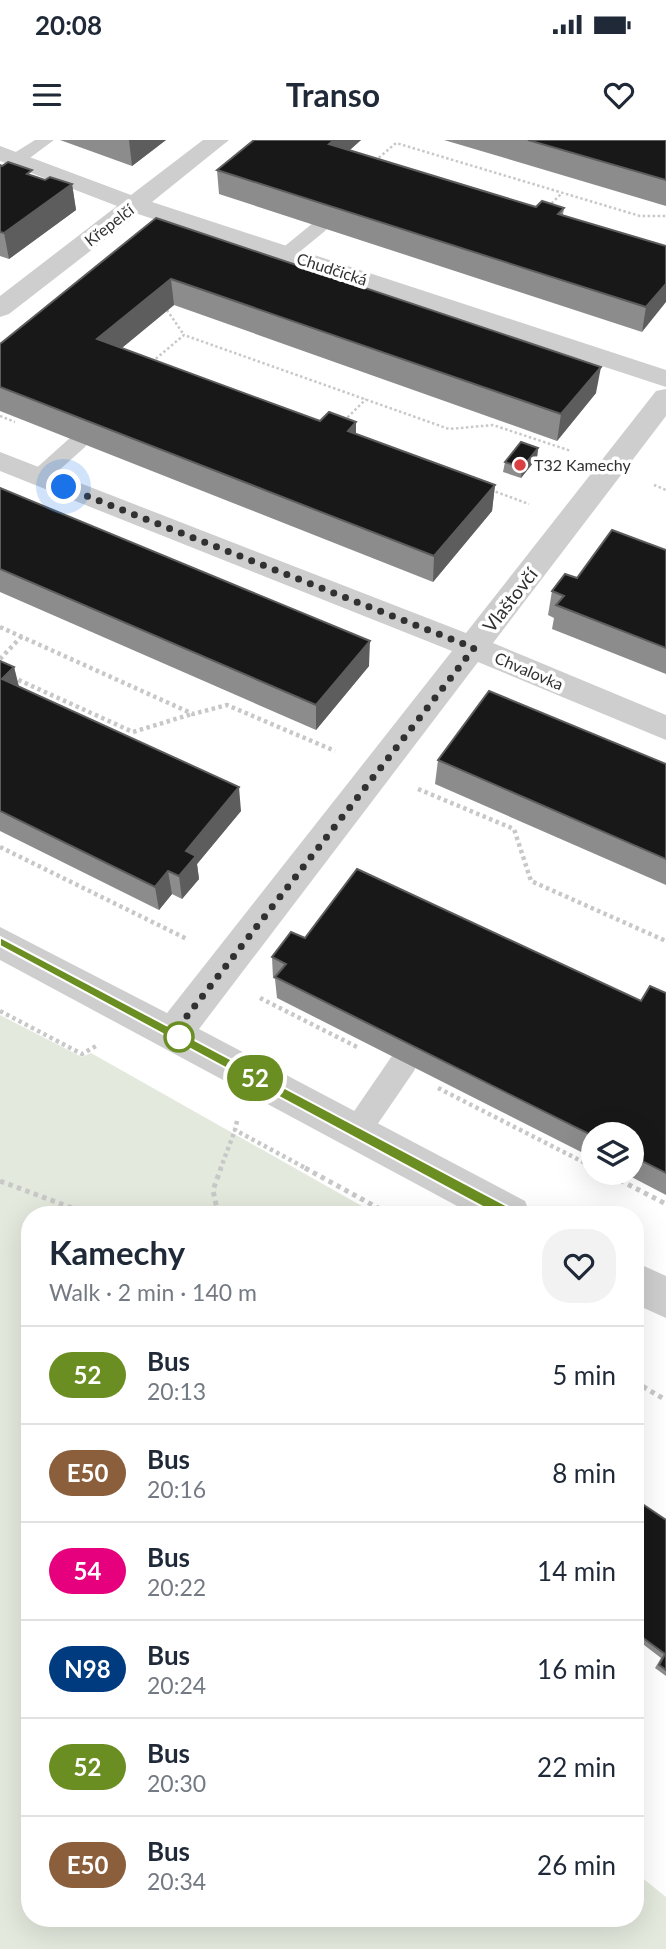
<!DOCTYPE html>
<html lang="en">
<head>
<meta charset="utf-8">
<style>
  :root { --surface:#fff; --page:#f2f2f3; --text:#1f2937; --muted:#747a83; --line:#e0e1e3 }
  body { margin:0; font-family:Lato,sans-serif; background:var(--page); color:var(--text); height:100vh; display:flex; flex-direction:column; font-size:26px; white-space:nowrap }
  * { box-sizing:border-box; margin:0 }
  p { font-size:23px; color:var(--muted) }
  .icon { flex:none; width:38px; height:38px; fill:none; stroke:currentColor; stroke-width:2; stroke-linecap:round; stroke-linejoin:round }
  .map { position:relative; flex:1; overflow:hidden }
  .drawer { position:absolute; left:21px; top:1066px; width:623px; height:721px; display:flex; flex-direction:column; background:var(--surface); border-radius:28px; box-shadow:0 7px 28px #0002 }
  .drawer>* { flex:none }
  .badge { padding:0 14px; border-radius:23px; font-size:24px; line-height:46px }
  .fabs { position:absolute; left:581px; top:982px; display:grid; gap:14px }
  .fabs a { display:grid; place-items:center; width:63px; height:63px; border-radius:50%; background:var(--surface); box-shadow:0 7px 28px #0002; font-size:35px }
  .you { position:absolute; width:35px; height:35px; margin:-18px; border:5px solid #fff; border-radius:50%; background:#1a73e8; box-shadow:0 0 0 10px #1a73e833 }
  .map>.badge { position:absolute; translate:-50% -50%; box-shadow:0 0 0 4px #fff }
  .round { display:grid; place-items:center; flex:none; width:74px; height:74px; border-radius:28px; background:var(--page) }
  .head { display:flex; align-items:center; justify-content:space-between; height:119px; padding:0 28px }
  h1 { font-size:33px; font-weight:700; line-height:52px }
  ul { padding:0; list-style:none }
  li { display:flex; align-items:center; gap:21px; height:98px; padding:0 28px; border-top:2px solid var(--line) }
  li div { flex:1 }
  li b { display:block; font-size:26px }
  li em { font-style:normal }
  li .badge { min-width:77px; font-weight:700; text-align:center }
  .status { display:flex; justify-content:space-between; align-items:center; height:49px; padding:0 35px; background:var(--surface); direction:ltr }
  .status svg { height:19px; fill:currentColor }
  header { display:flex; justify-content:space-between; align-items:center; height:91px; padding:0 28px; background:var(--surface); font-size:32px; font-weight:700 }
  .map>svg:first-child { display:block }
</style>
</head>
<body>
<div class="status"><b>20:08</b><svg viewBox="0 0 49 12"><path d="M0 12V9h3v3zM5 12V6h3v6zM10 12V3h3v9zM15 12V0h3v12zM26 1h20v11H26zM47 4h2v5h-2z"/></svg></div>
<header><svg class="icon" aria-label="menu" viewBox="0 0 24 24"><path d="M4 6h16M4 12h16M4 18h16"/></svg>Transo<svg class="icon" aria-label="heart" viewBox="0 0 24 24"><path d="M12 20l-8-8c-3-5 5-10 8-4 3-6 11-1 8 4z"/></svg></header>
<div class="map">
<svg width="666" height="1809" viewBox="0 0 666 1809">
  <rect width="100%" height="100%" fill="#fff"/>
  <path fill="#e3e9dd" d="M 0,875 L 82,917 L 91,913 L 376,1074 L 30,1074 L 30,1778 L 635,1778 L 635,1732 L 666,1757 L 666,1809 L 0,1809 Z"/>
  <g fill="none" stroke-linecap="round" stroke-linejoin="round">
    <g stroke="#c8c8c8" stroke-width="2.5" stroke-dasharray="2.5 2.5" stroke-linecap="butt">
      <path d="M 375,21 L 396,3 L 640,76 L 666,76"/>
      <path d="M 548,67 L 562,53"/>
      <path d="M 167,170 L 184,195"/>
      <path d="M 152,222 L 184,195 L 449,289 L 493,285 L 571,311"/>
      <path d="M 0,276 L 15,282"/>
      <path d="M 344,281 L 366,259"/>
      <path d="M 654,345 L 666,350"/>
      <path d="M 491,350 L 529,364"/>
    </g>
    <g stroke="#c8c8c8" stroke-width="4.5" stroke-dasharray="3.5 3.5" stroke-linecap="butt">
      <path d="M 0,487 L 193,574 L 227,565 L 335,611"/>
      <path d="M 0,519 L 22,496"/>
      <path d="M 12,537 L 133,592 L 192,574"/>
      <path d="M 418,649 L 514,689 L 531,741 L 666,801"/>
      <path d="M 0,707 L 187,799"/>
      <path d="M 260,858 L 359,908"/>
      <path d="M 0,871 L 82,914 L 96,906"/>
      <path d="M 438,948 L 593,1027"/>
      <path d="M 237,981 L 235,990 L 309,1030"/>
      <path d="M 220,1030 L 235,990"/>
    </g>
    <g stroke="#c8c8c8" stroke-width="5" stroke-dasharray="4.5 4.5" stroke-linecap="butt">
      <path d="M 305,1028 L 389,1074"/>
      <path d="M 604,1032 L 666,1064"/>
      <path d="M 0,1041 L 88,1074"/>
      <path d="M 218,1074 L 213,1050 L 221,1028"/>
      <path d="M 635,1242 L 666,1260"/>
    </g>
    <g fill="#cecece" fill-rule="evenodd">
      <path d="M 35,0 L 54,0 L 23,23 L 11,23 L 9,19 L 11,15 Z"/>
      <path d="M 319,82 L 328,87 L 325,91 L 292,118 L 280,118 L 277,114 L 280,110 L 313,83 Z"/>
      <path d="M 78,296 L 85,297 L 88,302 L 85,307 L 46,342 L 32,342 L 29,337 L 32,332 L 71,297 Z"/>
      <path d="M 404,910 L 414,913 L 418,922 L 414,931 L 366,1001 L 356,1005 L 346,1001 L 341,992 L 346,983 L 394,913 Z"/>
    </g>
    <g fill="#cecece" fill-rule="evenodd">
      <path d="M 203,0 L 229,0 L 152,62 L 666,230 L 666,247 L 138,74 L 9,174 L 0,177 L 0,156 L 117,66 L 0,21 L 0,6 L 131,55 Z"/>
      <path d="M 666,249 L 666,276 L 493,503 L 666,575 L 666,600 L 478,522 L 199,889 L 525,1061 L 530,1074 L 472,1074 L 0,820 L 0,787 L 167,873 L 452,511 L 0,331 L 0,312 L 466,493 L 656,251 Z"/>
      <path d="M 635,1122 L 666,1136 L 666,1178 L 635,1164 Z"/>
    </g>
  </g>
  <g fill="#8c8c8c">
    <path d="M 60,0 L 166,0 L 132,26 Z"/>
    <path d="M 254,0 L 361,0 L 350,10 L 536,67 L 564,68 L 563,75 L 666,106 L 642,192 L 219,54 L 217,30 Z"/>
    <path d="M 444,0 L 666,0 L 666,66 Z"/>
    <path d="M 0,25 L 45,40 L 72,44 L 76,70 L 9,119 L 0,116 Z"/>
    <path d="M 156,78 L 596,253 L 557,301 L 174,165 L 122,208 L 320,281 L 356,282 L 356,294 L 495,345 L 492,371 L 433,442 L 0,271 L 0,204 Z"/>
    <path d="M 538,308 L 537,318 L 521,338 L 503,332 L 505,322 Z"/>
    <path d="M 0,348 L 369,526 L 316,590 L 0,452 Z"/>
    <path d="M 666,410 L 666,534 L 552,489 L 554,478 L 548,475 L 552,451 L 577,438 Z"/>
    <path d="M 0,521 L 14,527 L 19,546 L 241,671 L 197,724 L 199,739 L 182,759 L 172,754 L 159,770 L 0,691 Z"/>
    <path d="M 438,620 L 666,624 L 666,745 L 435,644 Z"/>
    <path d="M 305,798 L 641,861 L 666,853 L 666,1055 L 622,1032 L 632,1032 L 632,994 L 593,994 L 593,1018 L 277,858 L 275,839 L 273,838 L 272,817 Z"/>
    <path d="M 635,1359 L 666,1380 L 666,1536 L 655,1528 L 661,1518 L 635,1498 Z"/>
  </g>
  <g fill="#5d5d5d">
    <path d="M 129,0 L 166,0 L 132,26 Z"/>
    <path d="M 334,0 L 361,0 L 329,28 L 329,4 Z"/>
    <path d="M 72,44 L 76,70 L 9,119 L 4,93 Z"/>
    <path d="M 171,139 L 174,165 L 101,225 L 97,199 Z"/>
    <path d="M 666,144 L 666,162 L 642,192 L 646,167 Z"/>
    <path d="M 601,227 L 596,253 L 557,301 L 561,274 Z"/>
    <path d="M 356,282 L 356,309 L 348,291 Z"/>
    <path d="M 538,308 L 537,318 L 521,338 L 522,328 Z"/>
    <path d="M 495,345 L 492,371 L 433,442 L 434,416 Z"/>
    <path d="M 370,501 L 369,526 L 316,590 L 316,565 Z"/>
    <path d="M 14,527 L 20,552 L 2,539 Z"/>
    <path d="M 239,647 L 241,671 L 197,724 L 199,739 L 182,759 L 179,736 L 186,711 Z"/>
    <path d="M 168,731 L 172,754 L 159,770 L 155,747 Z"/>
  </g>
  <g fill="#181818" stroke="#5d5d5d" stroke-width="2">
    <path d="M 254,0 L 334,0 L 329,4 L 536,67 L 542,61 L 564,68 L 558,74 L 666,106 L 666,144 L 646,167 L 217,30 Z"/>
    <path d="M 528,0 L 666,0 L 666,40 Z"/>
    <path d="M 8,22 L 32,30 L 27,34 L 45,40 L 50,37 L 72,44 L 4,93 L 0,92 L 0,25 L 2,26 Z"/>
    <path d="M 156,78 L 601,227 L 561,274 L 171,139 L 97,199 L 320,281 L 329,272 L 356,282 L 348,291 L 495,345 L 434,416 L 0,247 L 0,204 Z"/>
    <path d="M 521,302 L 538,308 L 522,328 L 505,322 Z"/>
    <path d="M 0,348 L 370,501 L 316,565 L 0,429 Z"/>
    <path d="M 612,390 L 666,410 L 666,508 L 556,465 L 564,456 L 552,451 L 565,434 L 577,438 Z"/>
    <path d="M 0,521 L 14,527 L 2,539 L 239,647 L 186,711 L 196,716 L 179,736 L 168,731 L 155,747 L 0,671 Z"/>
    <path d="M 489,551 L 666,624 L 666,719 L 438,620 Z"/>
    <path d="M 357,729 L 641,861 L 650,846 L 666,853 L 666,1033 L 632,1016 L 632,994 L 593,994 L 593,996 L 275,837 L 286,824 L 272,817 L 291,792 L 305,798 Z"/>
    <path d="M 635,1359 L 666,1380 L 666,1530 L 659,1525 L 665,1514 L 635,1492 Z"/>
  </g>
  <path fill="#6b8e23" stroke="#fff" stroke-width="2" d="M 0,797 L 515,1070 L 517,1074 L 515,1079 L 505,1079 L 0,806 Z"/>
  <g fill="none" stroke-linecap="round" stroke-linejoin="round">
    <path stroke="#313131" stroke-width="7" stroke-dasharray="0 12.6" d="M 64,347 L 474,508 L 173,894 L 179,897"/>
  </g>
  <circle fill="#da4041" stroke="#fff" stroke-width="2.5" cx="520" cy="325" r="7"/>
  <circle fill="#fff" stroke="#6b8e23" stroke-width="3.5" cx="179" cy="897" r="14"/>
  <g text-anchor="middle" stroke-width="7" stroke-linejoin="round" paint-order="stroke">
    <g font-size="16" fill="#313131" stroke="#fff">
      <text transform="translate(109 85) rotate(-38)" y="6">Křepelčí</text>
      <text transform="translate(332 129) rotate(18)" y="6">Chudčická</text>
      <text transform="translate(529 531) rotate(23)" y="6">Chvalovka</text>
    </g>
    <g font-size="16" fill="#313131" stroke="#fff" text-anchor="start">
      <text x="534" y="331">T32 Kamechy</text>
    </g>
    <g font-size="19" fill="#313131" stroke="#fff">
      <text transform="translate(510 460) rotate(-52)" y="7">Vlaštovčí</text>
    </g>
  </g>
</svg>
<div class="fabs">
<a><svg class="icon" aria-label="layers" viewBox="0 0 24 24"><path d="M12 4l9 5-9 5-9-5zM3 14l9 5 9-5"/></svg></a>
</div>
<div class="you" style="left:64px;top:347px"></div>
<b class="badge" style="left:255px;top:938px;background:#6b8e23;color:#fff">52</b>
<section class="drawer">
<div class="head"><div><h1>Kamechy</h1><p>Walk · 2 min · 140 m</p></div><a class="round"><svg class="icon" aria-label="heart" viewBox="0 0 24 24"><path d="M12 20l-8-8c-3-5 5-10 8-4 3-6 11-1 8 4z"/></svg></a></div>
<ul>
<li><span class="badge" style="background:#6b8e23;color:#fff">52</span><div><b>Bus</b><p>20:13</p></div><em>5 min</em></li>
<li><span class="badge" style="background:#8b5e3c;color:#fff">E50</span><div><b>Bus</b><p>20:16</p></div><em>8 min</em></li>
<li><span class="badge" style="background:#e6007e;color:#fff">54</span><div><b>Bus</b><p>20:22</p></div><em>14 min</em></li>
<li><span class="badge" style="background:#003b80;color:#fff">N98</span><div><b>Bus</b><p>20:24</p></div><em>16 min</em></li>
<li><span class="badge" style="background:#6b8e23;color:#fff">52</span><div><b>Bus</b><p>20:30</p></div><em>22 min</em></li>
<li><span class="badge" style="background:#8b5e3c;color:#fff">E50</span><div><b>Bus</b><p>20:34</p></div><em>26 min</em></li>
</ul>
</section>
</div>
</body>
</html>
